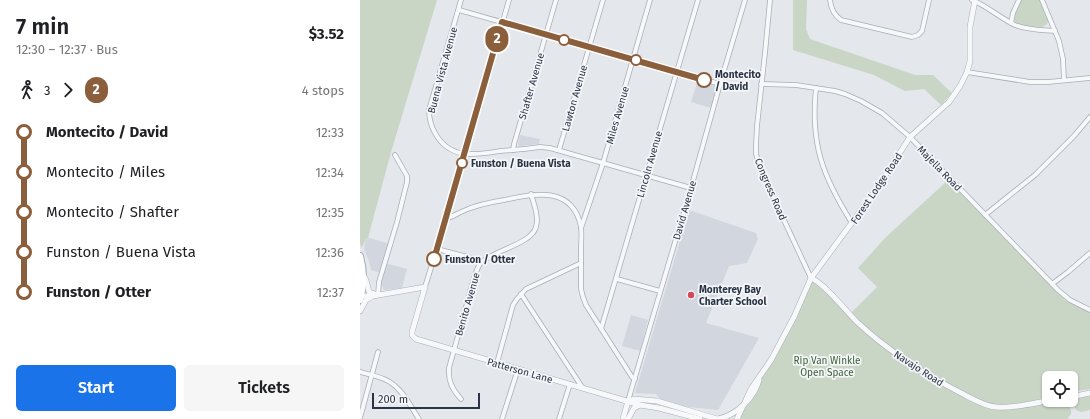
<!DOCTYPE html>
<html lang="en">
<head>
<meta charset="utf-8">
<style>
  :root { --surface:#fff; --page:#f6f6f6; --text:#202124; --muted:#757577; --accent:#1a73e8 }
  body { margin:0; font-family:"Fira Sans",sans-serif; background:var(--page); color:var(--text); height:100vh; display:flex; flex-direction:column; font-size:15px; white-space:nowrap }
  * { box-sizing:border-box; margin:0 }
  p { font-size:13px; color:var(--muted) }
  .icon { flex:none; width:22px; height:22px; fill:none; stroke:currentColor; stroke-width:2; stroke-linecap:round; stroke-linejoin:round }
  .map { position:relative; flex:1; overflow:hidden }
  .side { display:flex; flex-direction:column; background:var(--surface); width:360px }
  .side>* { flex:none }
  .badge { padding:0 8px; border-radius:13px; font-size:14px; line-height:26px }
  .buttons { position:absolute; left:682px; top:371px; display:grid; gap:8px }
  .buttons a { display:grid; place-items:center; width:36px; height:36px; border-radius:6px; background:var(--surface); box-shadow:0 1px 3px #0004; font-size:20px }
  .scale { position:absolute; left:12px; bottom:10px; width:108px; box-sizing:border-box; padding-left:4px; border:2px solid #2b3445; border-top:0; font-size:11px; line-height:14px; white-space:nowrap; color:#2b3445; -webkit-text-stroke:3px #f4f6f9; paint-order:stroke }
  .map>.badge { position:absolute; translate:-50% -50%; box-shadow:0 0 0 2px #fff }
  .legs { display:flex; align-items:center; gap:6px; height:44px; padding:0 16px; font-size:13px }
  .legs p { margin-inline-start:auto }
  .headline { display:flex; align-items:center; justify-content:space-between; height:68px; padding:0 16px }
  h1 { font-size:22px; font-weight:600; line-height:30px }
  .action { display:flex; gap:8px; margin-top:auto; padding:8px 16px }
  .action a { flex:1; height:46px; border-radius:6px; background:var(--accent); color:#fff; font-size:16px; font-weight:600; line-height:46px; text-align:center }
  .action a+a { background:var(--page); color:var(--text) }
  ul { padding:0 16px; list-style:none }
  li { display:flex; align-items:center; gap:14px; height:40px; font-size:15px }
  li i { display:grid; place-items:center; width:6px; height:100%; margin:0 5px; background:currentColor }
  li i::after { content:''; width:10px; height:10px; margin:-5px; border:3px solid; border-radius:50%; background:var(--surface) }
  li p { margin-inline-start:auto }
  li:first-child i { background:linear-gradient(#0000 50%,currentColor 0) }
  li:last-child i { background:linear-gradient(currentColor 50%,#0000 0) }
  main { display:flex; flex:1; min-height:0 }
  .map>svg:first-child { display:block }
</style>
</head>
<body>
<main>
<section class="side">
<div class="headline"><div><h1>7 min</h1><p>12:30 – 12:37 · Bus</p></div><b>$3.52</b></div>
<div class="legs"><svg class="icon" aria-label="walk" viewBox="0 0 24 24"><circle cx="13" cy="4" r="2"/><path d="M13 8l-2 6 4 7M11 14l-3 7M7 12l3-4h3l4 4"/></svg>3<svg class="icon" aria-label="forward" viewBox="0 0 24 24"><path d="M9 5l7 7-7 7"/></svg><b class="badge" style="background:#8b5e3c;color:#fff">2</b><p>4 stops</p></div>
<ul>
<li><i style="color:#8b5e3c"></i><b>Montecito / David</b><p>12:33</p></li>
<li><i style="color:#8b5e3c"></i><span>Montecito / Miles</span><p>12:34</p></li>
<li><i style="color:#8b5e3c"></i><span>Montecito / Shafter</span><p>12:35</p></li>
<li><i style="color:#8b5e3c"></i><span>Funston / Buena Vista</span><p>12:36</p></li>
<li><i style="color:#8b5e3c"></i><b>Funston / Otter</b><p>12:37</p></li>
</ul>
<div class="action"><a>Start</a><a>Tickets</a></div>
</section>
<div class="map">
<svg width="730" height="419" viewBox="0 0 730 419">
  <rect width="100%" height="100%" fill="#e4e7ec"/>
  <g fill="#d2d6de">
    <path d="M 338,80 L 351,84 L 356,87 L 356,89 L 351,108 L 331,102 Z"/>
    <path d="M 160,135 L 180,139 L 179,144 L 159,146 L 158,144 Z"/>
    <path d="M 329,210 L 396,233 L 398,239 L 387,263 L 369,266 L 346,323 L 399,338 L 358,410 L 310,405 L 303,403 L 296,394 L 275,393 Z"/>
    <path d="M 6,237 L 30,244 L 25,263 L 47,269 L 42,288 L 24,290 L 21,284 L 23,274 L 11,270 L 9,261 L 4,249 Z"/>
    <path d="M 271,315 L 288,320 L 280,351 L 262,346 Z"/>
  </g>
  <g fill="#c9d6c5">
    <path d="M 0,0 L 77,0 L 31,152 L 8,238 L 6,238 L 2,248 L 0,244 Z"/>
    <path d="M 433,0 L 447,0 L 446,29 L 450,39 L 555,75 L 573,75 L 592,93 L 581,105 L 564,89 L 545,91 L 514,75 L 433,50 Z"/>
    <path d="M 661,0 L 680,0 L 689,20 L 686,25 L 680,28 L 668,27 L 655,23 L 654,17 Z"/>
    <path d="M 587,181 L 589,181 L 705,300 L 717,306 L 730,312 L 730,389 L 711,392 L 711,378 L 689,378 L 689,396 L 665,404 L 705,400 C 708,403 712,410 711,414 L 708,418 L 708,419 L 381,419 L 380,416 L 411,360 L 451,278 L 490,314 L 517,287 L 498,268 L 526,237 Z"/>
    <path d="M 730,396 L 730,410 L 721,412 L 716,410 L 712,401 L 713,399 L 716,398 Z"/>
  </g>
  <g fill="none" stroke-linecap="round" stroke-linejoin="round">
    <g stroke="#a9aeb7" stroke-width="5.5">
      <g id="minor">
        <path d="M 101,0 L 69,110 C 69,118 71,126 75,133 C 90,160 115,155 140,151 C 153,150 167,149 180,147 L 190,148 L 331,188"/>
        <path d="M 410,0 L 405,53 L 397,126 L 396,145 L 396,154 L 400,167 L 409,188 L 451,278"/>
        <path d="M 470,0 C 471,9 474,15 481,20 L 552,37 L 558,35 L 562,31 L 569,0"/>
        <path d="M 612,0 C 627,6 640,18 655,25 C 667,30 682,30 695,31"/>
        <path d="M 682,0 L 699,41 L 703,59 L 704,80"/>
        <path d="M 99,10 L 360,84"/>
        <path d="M 651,23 L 653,13 L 659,0"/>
        <path d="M 607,72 L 670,82 L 688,82 L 730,78"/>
        <path d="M 401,84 L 436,85 L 475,91 L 485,94 L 501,101 L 522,113 L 550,137 L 698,290 L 710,300 L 730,310"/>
        <path d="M 456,88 C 450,144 463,177 492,223"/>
        <path d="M 153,150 L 154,144 L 196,0"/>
        <path d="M 199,150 L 243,0"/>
        <path d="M 625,215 L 675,175 L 714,136 L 730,117"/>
        <path d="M 86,219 C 94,216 100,212 108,209 C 120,204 132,202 144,200 C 175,193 213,186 221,227 C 222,234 221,242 221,249 C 221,262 221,276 221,289 L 223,297 L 226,305 L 272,377 L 275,379"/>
        <path d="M 221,228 L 243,163 L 290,0"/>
        <path d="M 77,249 L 123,261"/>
        <path d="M 257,279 L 300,291"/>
        <path d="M 692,284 L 708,272 L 730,253"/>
        <path d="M 65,287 L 82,232 L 149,0"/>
        <path d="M 161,294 L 222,387"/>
        <path d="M 18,295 L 19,282 L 37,222 L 47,182 L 47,176 L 35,155"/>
        <path d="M 241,329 L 338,0"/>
        <path d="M 137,363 L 153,305 L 157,299 L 166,289 L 221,263"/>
        <path d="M 0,372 C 8,374 17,376 24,379 C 41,386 49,404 59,419"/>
        <path d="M 101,399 C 92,389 88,381 89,368 L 114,278 C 116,273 117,268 120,264 C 132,250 171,245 176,227 C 179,217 174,204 171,194"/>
        <path d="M 268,401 L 331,188 L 360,84 L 385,0"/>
        <path d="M 0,418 L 18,352"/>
        <path d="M 142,419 L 158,369"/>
        <path d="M 199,419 L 210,384"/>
      </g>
    </g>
    <g stroke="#a9aeb7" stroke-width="6">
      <g id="tertiary">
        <path d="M 3,275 L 6,280 L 9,292 L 15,294"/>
        <path d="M 451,278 C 464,283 485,310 497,322 C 527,350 566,375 603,394 C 613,399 624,406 636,407 C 652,409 675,403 691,400"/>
        <path d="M 1,296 L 13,296 L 65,287 L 52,332 L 52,335 L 56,339 L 280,405 L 299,408 L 340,419"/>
        <path d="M 0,311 L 6,300 L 11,297"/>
        <path d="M 711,397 L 730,393"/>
        <path d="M 268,401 L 274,399 L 297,401 L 357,419"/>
        <path d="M 263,419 L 268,401"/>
        <path d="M 268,419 L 274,408 L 280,405"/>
        <path d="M 358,419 C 377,415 394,398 399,380"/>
        <path d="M 377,419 L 391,389 L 411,360 L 434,317 L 451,278 L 516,190 L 550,137 L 589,102 L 600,86 L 607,72 L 610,61 L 610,27 L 615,0"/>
      </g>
    </g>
    <g stroke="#a3abb8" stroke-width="8">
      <path id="primary" d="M 0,256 C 4,271 4,286 0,300"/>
    </g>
    <use href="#minor" stroke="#f7f8fa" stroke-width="4"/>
    <use href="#tertiary" stroke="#f7f8fa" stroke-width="5"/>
    <use href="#primary" stroke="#fff" stroke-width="6"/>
  </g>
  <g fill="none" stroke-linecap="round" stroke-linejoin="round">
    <g stroke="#fff" stroke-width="9">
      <path id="line-1" d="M 74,259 L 142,22 L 344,80"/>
    </g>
    <use href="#line-1" stroke="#8b5e3c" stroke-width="6"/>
  </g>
  <g fill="#fff" stroke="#8b5e3c" stroke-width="2">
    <circle cx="204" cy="40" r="5"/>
    <circle cx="276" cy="60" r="5"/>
    <circle cx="344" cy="80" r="7"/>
    <circle cx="102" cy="163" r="5"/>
    <circle cx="74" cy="259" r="7"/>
  </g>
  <circle fill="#d1495b" stroke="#f4f6f9" stroke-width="1.5" cx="331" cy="295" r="4"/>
  <g text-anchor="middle" stroke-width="3.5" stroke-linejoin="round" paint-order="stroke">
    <g font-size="10" fill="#2b3445" stroke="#f4f6f9">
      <text transform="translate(82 70) rotate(-75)" y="4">Buena Vista Avenue</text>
      <text transform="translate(171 86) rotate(-74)" y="4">Shafter Avenue</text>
      <text transform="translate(214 98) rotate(-74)" y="4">Lawton Avenue</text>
      <text transform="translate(257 115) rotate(-74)" y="4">Miles Avenue</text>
      <text transform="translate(289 164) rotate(-74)" y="4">Lincoln Avenue</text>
      <text transform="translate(580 168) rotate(46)" y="4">Majella Road</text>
      <text transform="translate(516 188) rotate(-56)" y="4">Forest Lodge Road</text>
      <text transform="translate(411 189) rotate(67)" y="4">Congress Road</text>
      <text transform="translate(324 210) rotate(-74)" y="4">David Avenue</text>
      <text transform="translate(107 304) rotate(-74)" y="4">Benito Avenue</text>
      <text transform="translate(559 368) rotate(33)" y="4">Navajo Road</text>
      <text transform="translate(160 370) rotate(16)" y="4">Patterson Lane</text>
    </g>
    <g font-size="10" font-weight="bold" fill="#2b3445" stroke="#f4f6f9" text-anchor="start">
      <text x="355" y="78">Montecito<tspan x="355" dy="12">/ David</tspan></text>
      <text x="111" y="167">Funston / Buena Vista</text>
      <text x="85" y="263">Funston / Otter</text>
    </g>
    <g font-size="10" font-weight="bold" fill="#2b3445" stroke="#f4f6f9" text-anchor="start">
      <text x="339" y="293">Monterey Bay<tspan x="339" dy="12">Charter School</tspan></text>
    </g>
    <g font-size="10" fill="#3f6138" stroke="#f4f6f9">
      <text x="467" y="364">Rip Van Winkle<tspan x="467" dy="12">Open Space</tspan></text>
    </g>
  </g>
</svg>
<div class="buttons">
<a><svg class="icon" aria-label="locate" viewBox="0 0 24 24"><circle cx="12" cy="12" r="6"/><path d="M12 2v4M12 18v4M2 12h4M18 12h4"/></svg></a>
</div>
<div class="scale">200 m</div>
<b class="badge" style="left:137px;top:39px;background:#8b5e3c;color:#fff">2</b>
</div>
</main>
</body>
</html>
